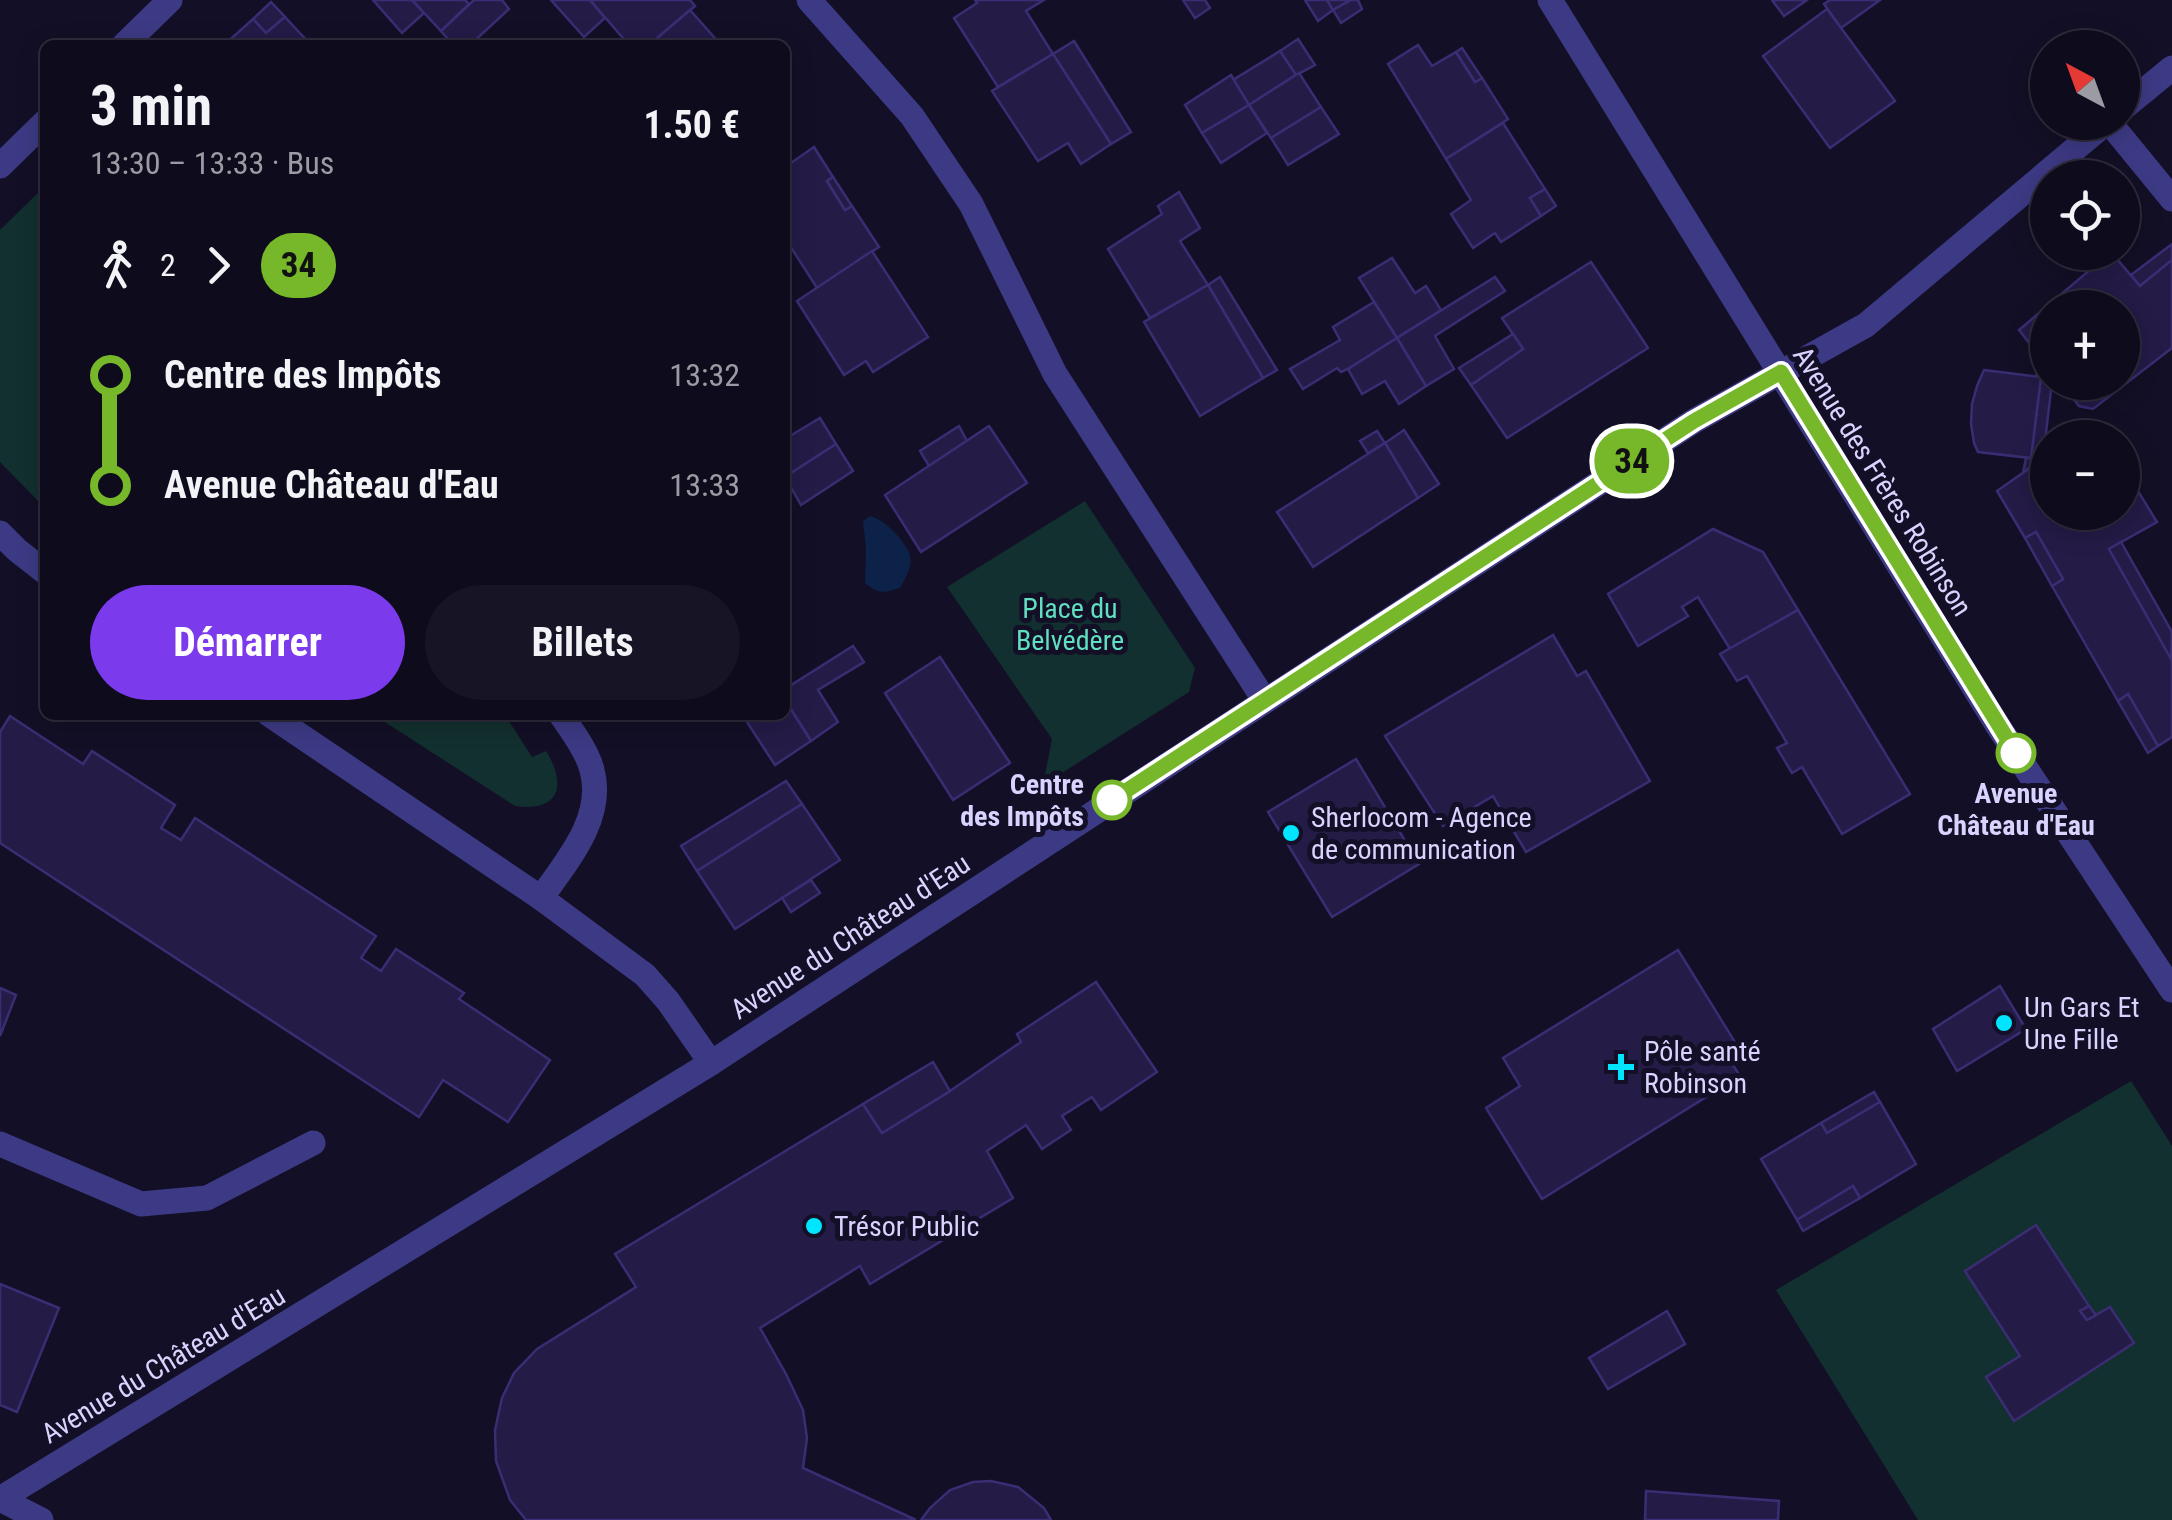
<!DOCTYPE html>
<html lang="fr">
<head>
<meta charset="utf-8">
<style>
  :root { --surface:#0e0b1c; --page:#171425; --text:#f1f3f6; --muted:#9b9ba3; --line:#2e2b3b; --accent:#7c3aed }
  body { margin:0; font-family:"Roboto Condensed",sans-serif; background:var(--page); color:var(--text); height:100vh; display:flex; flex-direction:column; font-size:38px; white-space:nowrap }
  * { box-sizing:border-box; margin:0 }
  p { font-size:32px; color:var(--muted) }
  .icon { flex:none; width:55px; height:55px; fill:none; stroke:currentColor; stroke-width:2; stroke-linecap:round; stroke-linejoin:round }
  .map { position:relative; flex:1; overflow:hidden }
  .details { position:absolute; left:40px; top:40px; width:750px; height:680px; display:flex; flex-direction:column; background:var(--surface); border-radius:15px; box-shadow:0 5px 25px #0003,0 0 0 2px var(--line) }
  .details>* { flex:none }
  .badge { padding:0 20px; border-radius:32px; font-size:35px; line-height:65px }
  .needle { width:65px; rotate:319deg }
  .fabs { position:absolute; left:2030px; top:30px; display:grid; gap:20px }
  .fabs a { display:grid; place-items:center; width:110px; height:110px; border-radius:50%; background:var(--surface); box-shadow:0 5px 25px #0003,0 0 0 2px var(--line); font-size:50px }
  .map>.badge { position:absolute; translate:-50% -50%; box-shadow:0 0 0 5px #fff }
  .legs { display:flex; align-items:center; gap:15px; height:110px; padding:0 50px; font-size:32px }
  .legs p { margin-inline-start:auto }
  .overview { display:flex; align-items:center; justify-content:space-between; height:170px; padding:0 50px }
  h1 { font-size:55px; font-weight:700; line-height:75px }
  .action { display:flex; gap:20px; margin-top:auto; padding:20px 50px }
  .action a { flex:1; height:115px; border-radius:60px; background:var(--accent); color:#fff; font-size:40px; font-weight:700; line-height:115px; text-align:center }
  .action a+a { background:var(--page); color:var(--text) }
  ul { padding:0 50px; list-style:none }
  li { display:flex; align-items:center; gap:35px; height:110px; font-size:38px }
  li i { display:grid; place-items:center; width:15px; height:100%; margin:0 12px; background:currentColor }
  li i::after { content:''; width:25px; height:25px; margin:-12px; border:8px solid; border-radius:50%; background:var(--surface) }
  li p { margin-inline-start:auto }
  li:first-child i { background:linear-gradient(#0000 50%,currentColor 0) }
  li:last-child i { background:linear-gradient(currentColor 50%,#0000 0) }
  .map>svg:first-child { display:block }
</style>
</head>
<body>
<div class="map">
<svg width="2172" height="1520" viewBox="0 0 2172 1520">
  <rect width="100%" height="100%" fill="#130f26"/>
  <g fill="#12302f">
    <path d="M 45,186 L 45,508 L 0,462 L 0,230 Z"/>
    <path d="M 1085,501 L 1195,668 L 1189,692 L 1043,785 L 1052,739 L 947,587 Z"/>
    <path d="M 374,715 L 505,715 L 532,757 L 546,751 C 567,785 560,812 515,806 Z"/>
    <path d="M 2131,1081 L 2172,1146 L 2172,1520 L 1918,1520 L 1776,1290 Z"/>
  </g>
  <path fill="#0c2248" d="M 870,516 C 884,519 906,541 910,556 C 913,566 905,578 901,587 C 885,594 879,594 865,583 L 866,549 L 863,521 Z"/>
  <g fill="#241b47" stroke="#3b2d73" stroke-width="2.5">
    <path d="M 373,0 L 412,0 L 424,13 L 402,33 Z"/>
    <path d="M 412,0 L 465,0 L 469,4 L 441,31 Z"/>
    <path d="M 474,0 L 502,0 L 509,9 L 470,45 L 453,45 L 441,31 Z"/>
    <path d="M 551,0 L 590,0 L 605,18 L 584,37 Z"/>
    <path d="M 590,0 L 690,0 L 695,6 L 649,45 L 629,45 Z"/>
    <path d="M 975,0 L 1044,0 L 1026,11 L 1053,54 L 998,87 L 954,18 L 977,3 Z"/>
    <path d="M 1183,0 L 1205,0 L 1210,8 L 1195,18 Z"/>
    <path d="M 1305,0 L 1327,0 L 1333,10 L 1318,21 Z"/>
    <path d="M 1327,0 L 1351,0 L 1333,10 Z"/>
    <path d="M 1351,0 L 1358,0 L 1362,9 L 1341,23 L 1333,10 Z"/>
    <path d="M 1772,0 L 1807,0 L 1784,16 Z"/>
    <path d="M 1830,0 L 1880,0 L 1841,28 L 1824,4 Z"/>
    <path d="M 271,2 L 285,17 L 266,33 L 253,19 Z"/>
    <path d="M 1827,9 L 1895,101 L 1830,148 L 1763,56 Z"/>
    <path d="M 690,10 L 721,45 L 649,45 Z"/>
    <path d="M 285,17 L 311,45 L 224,45 L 253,19 L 266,33 Z"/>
    <path d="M 1298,39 L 1315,65 L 1296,75 L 1280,51 Z"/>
    <path d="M 1074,41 L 1131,132 L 1111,144 L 1053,54 Z"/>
    <path d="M 1418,45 L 1432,66 L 1456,52 L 1475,82 L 1482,78 L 1508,119 L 1446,159 L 1388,64 Z"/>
    <path d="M 1462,48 L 1482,78 L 1475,82 L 1456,52 Z"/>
    <path d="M 1280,51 L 1296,75 L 1249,105 L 1233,80 Z"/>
    <path d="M 1053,54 L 1111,144 L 1081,164 L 1068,143 L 1038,161 L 992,91 Z"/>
    <path d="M 1299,73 L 1321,107 L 1271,138 L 1249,105 Z"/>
    <path d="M 1231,75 L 1249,105 L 1202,133 L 1185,105 Z"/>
    <path d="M 1249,105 L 1267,133 L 1221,163 L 1202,133 Z"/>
    <path d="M 1321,107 L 1339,134 L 1288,165 L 1271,138 Z"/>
    <path d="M 1503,123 L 1545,189 L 1530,198 L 1541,216 L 1501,242 L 1495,233 L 1473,248 L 1451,214 L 1471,200 L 1446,159 Z"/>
    <path d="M 814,147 L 833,177 L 827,181 L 845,210 L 852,206 L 879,247 L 817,288 L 792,249 L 785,253 L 785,179 L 787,178 L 785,167 Z"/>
    <path d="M 833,177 L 852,206 L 845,210 L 827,181 Z"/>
    <path d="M 1545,189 L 1556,206 L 1541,216 L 1530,198 Z"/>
    <path d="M 1179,192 L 1200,228 L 1180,241 L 1208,285 L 1150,318 L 1108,249 L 1162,214 L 1158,206 Z"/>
    <path d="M 2172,244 L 2172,260 L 2140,286 L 2131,275 Z"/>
    <path d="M 872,251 L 928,337 L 873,372 L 866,361 L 844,375 L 797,301 Z"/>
    <path d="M 2111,252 L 2140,286 L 2172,260 L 2172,348 L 2093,409 L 2079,406 L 2060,382 L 2122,382 L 2122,308 L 2048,308 L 2048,367 L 2019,330 Z"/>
    <path d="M 1392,258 L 1415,293 L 1426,286 L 1441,310 L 1397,338 L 1359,278 Z"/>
    <path d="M 1591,262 L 1648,348 L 1507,438 L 1471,385 L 1523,349 L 1502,318 Z"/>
    <path d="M 1220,277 L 1277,370 L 1263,378 L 1208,285 Z"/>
    <path d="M 1495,277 L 1505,291 L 1435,336 L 1454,369 L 1426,386 L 1397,338 Z"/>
    <path d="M 1208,285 L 1263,378 L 1200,416 L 1144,322 Z"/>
    <path d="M 1374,302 L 1397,338 L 1348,369 L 1341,372 L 1337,368 L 1303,389 L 1290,369 L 1340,340 L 1333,327 Z"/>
    <path d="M 1513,334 L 1523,349 L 1471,385 L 1459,368 Z"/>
    <path d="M 1397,338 L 1426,386 L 1399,404 L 1385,381 L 1362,394 L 1348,369 Z"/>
    <path d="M 2039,356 L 2048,367 L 2048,382 L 2052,382 L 2043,458 L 2023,473 L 2026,458 L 2031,458 L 2041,377 L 2036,377 Z"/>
    <path d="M 1984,370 L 2041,377 L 2031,458 L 1978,452 L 1974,443 L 1971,424 L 1972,404 L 1977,386 Z"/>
    <path d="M 820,418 L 836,444 L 785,477 L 785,439 Z"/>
    <path d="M 959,426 L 967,441 L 929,466 L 920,451 Z"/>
    <path d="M 989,426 L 1027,483 L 921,552 L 885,495 Z"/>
    <path d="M 1404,430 L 1439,484 L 1418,498 L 1385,443 Z"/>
    <path d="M 1377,431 L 1385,443 L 1368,453 L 1360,441 Z"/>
    <path d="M 1385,443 L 1418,498 L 1313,567 L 1277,512 Z"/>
    <path d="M 836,444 L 853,471 L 801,505 L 785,477 Z"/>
    <path d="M 2048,455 L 2048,512 L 2122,512 L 2122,471 L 2125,470 L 2157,522 L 2109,549 L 2172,659 L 2172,737 L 2158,746 L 2128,694 L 2118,701 L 2052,586 L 2063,579 L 2036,532 L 2025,538 L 1997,491 Z"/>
    <path d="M 1713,529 L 1763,552 L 1798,610 L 1730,649 L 1698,597 L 1682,607 L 1688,616 L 1638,646 L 1608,594 Z"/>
    <path d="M 2036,532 L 2063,579 L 2052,586 L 2025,538 Z"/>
    <path d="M 2121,542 L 2172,632 L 2171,659 L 2109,549 Z"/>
    <path d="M 1798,610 L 1910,794 L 1842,834 L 1802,767 L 1792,773 L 1777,748 L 1787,743 L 1747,676 L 1737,681 L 1720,654 Z"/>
    <path d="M 1553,635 L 1577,676 L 1586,671 L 1650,781 L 1526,852 L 1493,796 L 1443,826 L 1385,736 Z"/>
    <path d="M 853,646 L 864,662 L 818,690 L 838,722 L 811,741 L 785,700 L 785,689 Z"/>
    <path d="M 940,657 L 1010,763 L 953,800 L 885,693 Z"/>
    <path d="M 2128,694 L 2158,746 L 2148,753 L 2118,701 Z"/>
    <path d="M 785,700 L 811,741 L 775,765 L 743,716 L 785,715 Z"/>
    <path d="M 10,716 L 83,764 L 92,751 L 175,805 L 161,828 L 181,840 L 195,818 L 376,936 L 361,958 L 381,971 L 396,949 L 464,993 L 459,999 L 550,1060 L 508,1122 L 443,1080 L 419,1117 L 0,843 L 0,732 Z"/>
    <path d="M 1356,759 L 1419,864 L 1332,917 L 1268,812 Z"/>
    <path d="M 786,781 L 802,804 L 697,871 L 681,846 Z"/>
    <path d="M 802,804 L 840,860 L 735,929 L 697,871 Z"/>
    <path d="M 811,880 L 820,893 L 791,912 L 782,898 Z"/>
    <path d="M 1678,950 L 1738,1047 L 1726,1054 L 1740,1076 L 1542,1199 L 1486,1108 L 1520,1086 L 1503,1058 Z"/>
    <path d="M 1096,982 L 1157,1072 L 1101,1110 L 1092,1097 L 1062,1116 L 1071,1130 L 1042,1149 L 1026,1125 L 987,1151 L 1013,1198 L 870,1284 L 860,1266 L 760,1328 L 786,1374 L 803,1410 L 807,1438 L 803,1468 L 916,1520 L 526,1520 L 510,1500 L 496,1461 L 495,1430 L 502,1398 L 514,1373 L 537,1349 L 636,1287 L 615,1254 L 863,1104 L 882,1133 L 950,1091 L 1021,1042 L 1017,1034 Z"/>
    <path d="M 2000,986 L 2026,1029 L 1957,1071 L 1933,1029 Z"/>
    <path d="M 0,988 L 16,995 L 0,1036 Z"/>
    <path d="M 933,1062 L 950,1091 L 882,1133 L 863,1104 Z"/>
    <path d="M 1874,1092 L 1880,1102 L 1827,1133 L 1821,1123 Z"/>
    <path d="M 1880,1102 L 1916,1164 L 1860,1198 L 1853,1186 L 1797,1220 L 1761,1159 L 1821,1123 L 1827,1133 Z"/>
    <path d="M 1853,1186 L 1860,1198 L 1803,1231 L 1797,1220 Z"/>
    <path d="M 2036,1225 L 2089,1306 L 2080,1311 L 2087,1320 L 2110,1307 L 2134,1343 L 2014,1421 L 1986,1377 L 2020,1356 L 1965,1271 Z"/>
    <path d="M 0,1284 L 59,1308 L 17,1412 L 0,1405 Z"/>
    <path d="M 2089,1306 L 2096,1315 L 2087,1320 L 2080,1311 Z"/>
    <path d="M 1667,1311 L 1685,1344 L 1608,1389 L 1589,1358 Z"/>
    <path d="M 991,1481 L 1018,1487 L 1044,1508 L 1051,1520 L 921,1520 L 930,1508 L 950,1490 L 973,1482 Z"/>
    <path d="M 1646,1491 L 1779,1501 L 1778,1520 L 1645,1520 Z"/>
  </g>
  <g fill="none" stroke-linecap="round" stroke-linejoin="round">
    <g stroke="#3d3a85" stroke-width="25">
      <path d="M 809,0 L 912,116 L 971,204 L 1055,374 L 1265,701"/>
      <path d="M 1550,0 L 1996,723 L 2172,990"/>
      <path d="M 124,45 L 170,0"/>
      <path d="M 2122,109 L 2172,68"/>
      <path d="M 2109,122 L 2172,199"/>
      <path d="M 0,166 L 45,122"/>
      <path d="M 0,533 L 17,550 L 45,572"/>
      <path d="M 270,715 L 541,898 L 645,975 L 668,1001 L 711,1063"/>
      <path d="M 541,898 C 567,861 605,818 592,770 C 587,751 572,731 561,715"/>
      <path d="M 0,1144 L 141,1204 L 207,1198 L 313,1143"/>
      <path d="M 0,1499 L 711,1063 L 1694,421 L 1866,325 L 2107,122"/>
      <path d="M 0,1499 L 41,1520"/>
    </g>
  </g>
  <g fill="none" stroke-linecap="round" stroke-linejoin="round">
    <g stroke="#fff" stroke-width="22">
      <path id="line-1" d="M 1112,800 L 1694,421 L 1781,372 L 2016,753"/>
    </g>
    <use href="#line-1" stroke="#76b82a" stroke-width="15"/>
  </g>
  <g fill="#fff" stroke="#76b82a" stroke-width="5">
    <circle cx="2016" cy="753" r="18"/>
    <circle cx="1112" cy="800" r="18"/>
  </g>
  <g fill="#00e5ff" stroke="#130f26" stroke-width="4">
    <circle cx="1291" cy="833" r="10"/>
    <circle cx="2004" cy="1023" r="10"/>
    <path d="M1616 1052h10v10h10v10h-10v10h-10v-10h-10v-10h10z"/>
    <circle cx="814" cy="1226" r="10"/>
  </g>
  <g text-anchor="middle" stroke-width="10" stroke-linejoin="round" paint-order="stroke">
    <g font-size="28" fill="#d9d4ff" stroke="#130f26">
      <text transform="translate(1883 481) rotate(58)" y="10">Avenue des Frères Robinson</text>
      <text transform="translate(850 936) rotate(-33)" y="10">Avenue du Château d'Eau</text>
      <text transform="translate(163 1364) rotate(-31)" y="10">Avenue du Château d'Eau</text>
    </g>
    <g font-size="28" fill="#5fe0c0" stroke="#130f26">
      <text x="1070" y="618">Place du<tspan x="1070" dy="32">Belvédère</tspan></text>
    </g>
    <g font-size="28" font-weight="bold" fill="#d9d4ff" stroke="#130f26" text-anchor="end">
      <text x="1084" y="794">Centre<tspan x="1084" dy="32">des Impôts</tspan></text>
      <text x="2016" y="803" text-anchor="middle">Avenue<tspan x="2016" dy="32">Château d'Eau</tspan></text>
    </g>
    <g font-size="28" fill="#d9d4ff" stroke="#130f26" text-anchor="start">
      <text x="1311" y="827">Sherlocom - Agence<tspan x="1311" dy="32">de communication</tspan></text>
      <text x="2024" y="1017">Un Gars Et<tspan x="2024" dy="32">Une Fille</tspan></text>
      <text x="1644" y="1061">Pôle santé<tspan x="1644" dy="32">Robinson</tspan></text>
      <text x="834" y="1236">Trésor Public</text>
    </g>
  </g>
</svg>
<div class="fabs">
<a><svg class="needle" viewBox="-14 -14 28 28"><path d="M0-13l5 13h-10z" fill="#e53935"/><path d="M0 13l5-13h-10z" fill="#9b9ba3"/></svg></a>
<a><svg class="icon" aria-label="locate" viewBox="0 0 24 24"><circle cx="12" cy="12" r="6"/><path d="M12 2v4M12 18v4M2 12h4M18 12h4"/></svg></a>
<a>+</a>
<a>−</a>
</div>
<b class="badge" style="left:1632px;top:461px;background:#76b82a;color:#111">34</b>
<section class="details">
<div class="overview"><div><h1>3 min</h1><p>13:30 – 13:33 · Bus</p></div><b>1.50 €</b></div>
<div class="legs"><svg class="icon" aria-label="walk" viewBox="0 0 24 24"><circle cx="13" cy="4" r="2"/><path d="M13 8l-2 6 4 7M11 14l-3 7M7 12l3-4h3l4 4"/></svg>2<svg class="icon" aria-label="forward" viewBox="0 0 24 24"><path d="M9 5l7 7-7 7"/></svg><b class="badge" style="background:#76b82a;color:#111">34</b></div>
<ul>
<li><i style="color:#76b82a"></i><b>Centre des Impôts</b><p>13:32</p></li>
<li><i style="color:#76b82a"></i><b>Avenue Château d'Eau</b><p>13:33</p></li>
</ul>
<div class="action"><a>Démarrer</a><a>Billets</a></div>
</section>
</div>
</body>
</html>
